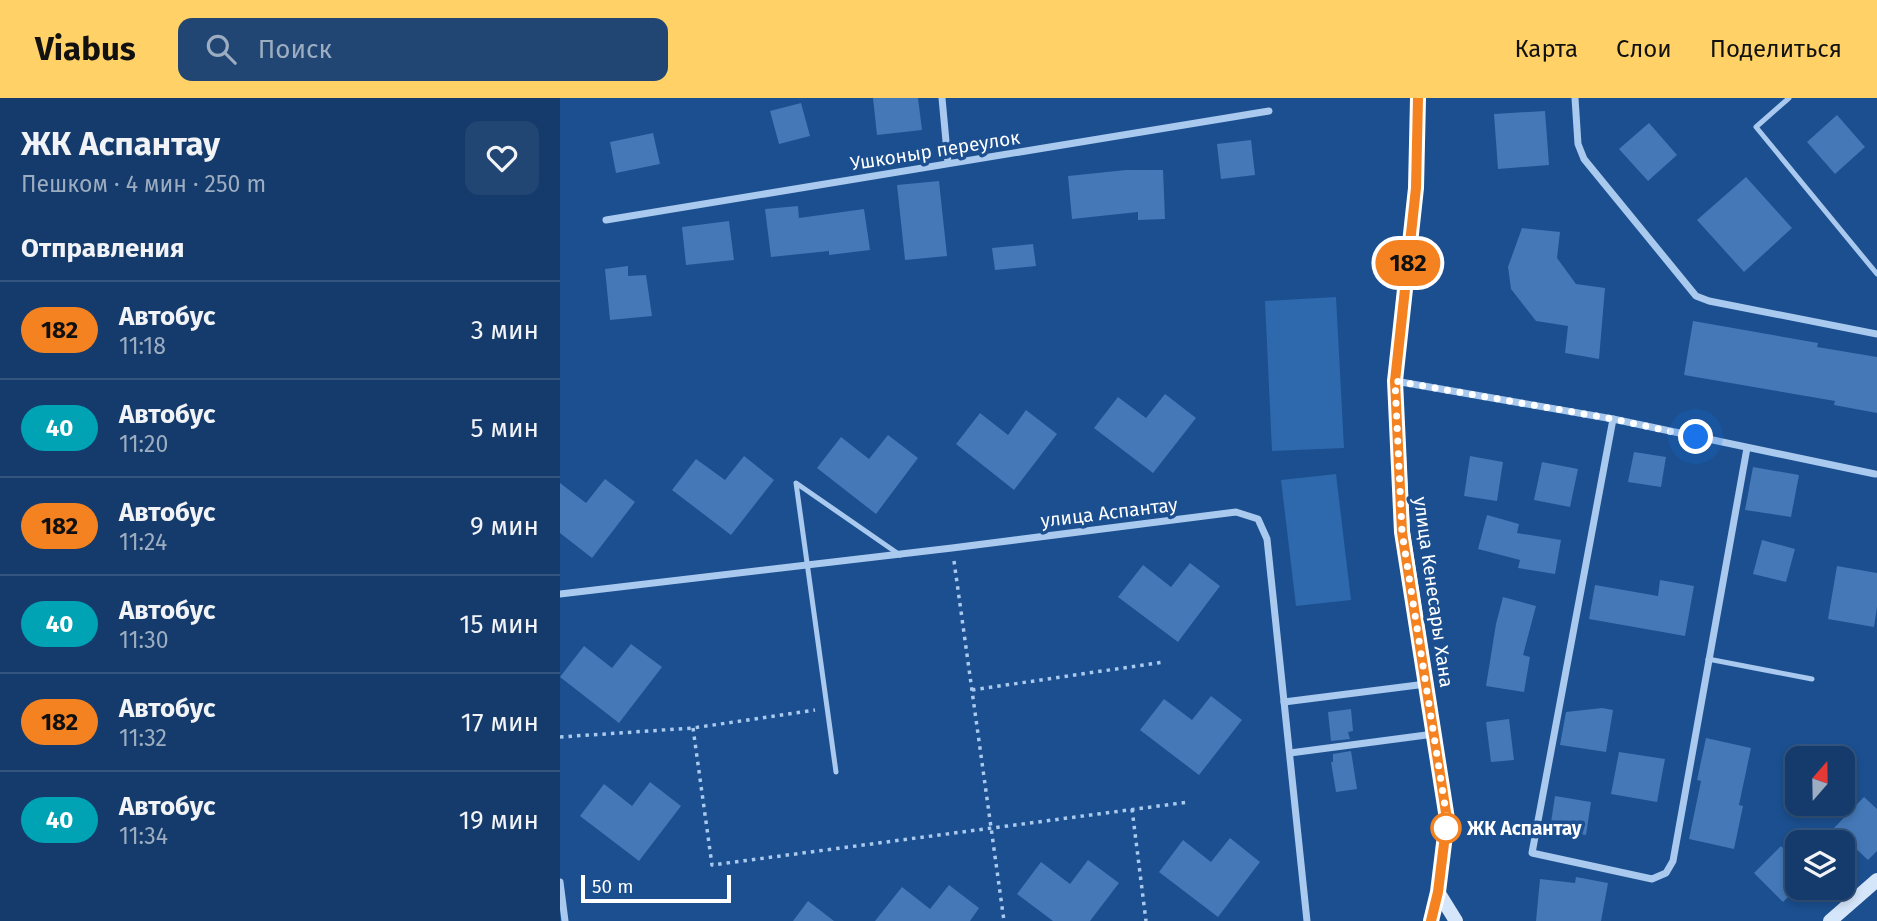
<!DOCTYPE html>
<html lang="ru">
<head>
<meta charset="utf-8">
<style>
  :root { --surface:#143b6b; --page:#214673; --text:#f1f3f6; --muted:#9dadc1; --line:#33557e; --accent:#ffd166 }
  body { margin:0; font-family:"Fira Sans",sans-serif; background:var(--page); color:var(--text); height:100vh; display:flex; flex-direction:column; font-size:26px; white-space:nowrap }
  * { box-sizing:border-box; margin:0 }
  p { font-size:23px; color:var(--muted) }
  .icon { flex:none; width:38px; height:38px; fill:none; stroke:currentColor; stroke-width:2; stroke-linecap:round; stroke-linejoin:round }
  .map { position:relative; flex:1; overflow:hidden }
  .side { display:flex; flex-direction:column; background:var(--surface); width:560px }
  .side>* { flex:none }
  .badge { padding:0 14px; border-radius:23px; font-size:24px; line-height:46px }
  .needle { width:46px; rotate:20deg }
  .controls { position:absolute; left:1225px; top:648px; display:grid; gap:14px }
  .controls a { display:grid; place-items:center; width:70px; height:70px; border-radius:14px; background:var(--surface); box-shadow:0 4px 10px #0003,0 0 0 2px var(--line); font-size:35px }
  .scale { position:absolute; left:21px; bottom:18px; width:150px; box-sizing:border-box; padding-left:7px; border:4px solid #fff; border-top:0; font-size:19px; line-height:24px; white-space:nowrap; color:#fff; -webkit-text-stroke:5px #1b4f8f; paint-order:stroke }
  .you { position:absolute; width:35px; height:35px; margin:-18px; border:5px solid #fff; border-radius:50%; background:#1a73e8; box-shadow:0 0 0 10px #1a73e833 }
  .map>.badge { position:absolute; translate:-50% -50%; box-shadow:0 0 0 4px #fff }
  h2 { padding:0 21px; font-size:26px; line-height:63px }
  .round { display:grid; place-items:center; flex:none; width:74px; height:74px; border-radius:14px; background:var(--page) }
  .head { display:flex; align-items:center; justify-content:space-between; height:119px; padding:0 21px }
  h1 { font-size:33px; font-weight:700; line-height:52px }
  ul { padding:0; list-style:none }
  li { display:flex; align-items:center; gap:21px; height:98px; padding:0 21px; border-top:2px solid var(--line) }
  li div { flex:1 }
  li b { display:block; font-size:26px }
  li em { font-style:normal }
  li .badge { min-width:77px; font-weight:700; text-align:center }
  header { display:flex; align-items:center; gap:42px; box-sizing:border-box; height:98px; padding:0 35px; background:var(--accent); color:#111 }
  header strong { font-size:33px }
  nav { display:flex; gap:38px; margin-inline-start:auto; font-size:24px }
  .search { width:490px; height:63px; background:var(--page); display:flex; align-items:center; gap:18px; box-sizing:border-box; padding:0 24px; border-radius:14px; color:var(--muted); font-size:26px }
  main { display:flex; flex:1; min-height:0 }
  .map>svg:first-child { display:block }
</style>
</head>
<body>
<header>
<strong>Viabus</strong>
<div class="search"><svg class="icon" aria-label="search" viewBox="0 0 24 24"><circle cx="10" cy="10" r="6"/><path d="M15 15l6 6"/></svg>Поиск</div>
<nav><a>Карта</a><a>Слои</a><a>Поделиться</a></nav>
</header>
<main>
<section class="side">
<div class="head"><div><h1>ЖК Аспантау</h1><p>Пешком · 4 мин · 250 m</p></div><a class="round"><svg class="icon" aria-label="heart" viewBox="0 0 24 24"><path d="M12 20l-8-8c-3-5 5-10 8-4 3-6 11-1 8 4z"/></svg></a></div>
<h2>Отправления</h2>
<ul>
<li><span class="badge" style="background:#f58220;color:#111">182</span><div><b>Автобус</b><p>11:18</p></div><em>3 мин</em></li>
<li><span class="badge" style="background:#00a3b4;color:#fff">40</span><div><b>Автобус</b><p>11:20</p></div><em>5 мин</em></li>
<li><span class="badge" style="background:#f58220;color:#111">182</span><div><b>Автобус</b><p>11:24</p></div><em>9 мин</em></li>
<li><span class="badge" style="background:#00a3b4;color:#fff">40</span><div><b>Автобус</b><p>11:30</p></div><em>15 мин</em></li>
<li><span class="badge" style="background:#f58220;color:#111">182</span><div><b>Автобус</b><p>11:32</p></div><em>17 мин</em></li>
<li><span class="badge" style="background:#00a3b4;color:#fff">40</span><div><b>Автобус</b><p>11:34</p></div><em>19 мин</em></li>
</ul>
</section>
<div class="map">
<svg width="1317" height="823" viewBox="0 0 1317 823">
  <rect width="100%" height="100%" fill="#1b4f8f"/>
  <g fill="#2e69ad">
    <path d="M 776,199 L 784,350 L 712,353 L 705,203 Z"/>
    <path d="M 776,376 L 791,502 L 736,508 L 721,382 Z"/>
  </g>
  <g fill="#4478b7">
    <path d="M 313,0 L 358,0 L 362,32 L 317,37 Z"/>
    <path d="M 241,5 L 250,38 L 219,46 L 210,13 Z"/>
    <path d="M 985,13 L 989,67 L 938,71 L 934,16 Z"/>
    <path d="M 1277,17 L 1305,49 L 1275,76 L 1247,44 Z"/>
    <path d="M 1089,25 L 1117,57 L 1088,83 L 1059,51 Z"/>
    <path d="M 93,35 L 100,66 L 56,75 L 50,44 Z"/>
    <path d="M 691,42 L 695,77 L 661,81 L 657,46 Z"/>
    <path d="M 566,72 L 603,72 L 605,121 L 578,122 L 578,114 L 512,121 L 508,78 Z"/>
    <path d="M 1186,79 L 1232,130 L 1184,174 L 1137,122 Z"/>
    <path d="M 379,83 L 387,158 L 345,162 L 337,87 Z"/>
    <path d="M 238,108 L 239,120 L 304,111 L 310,152 L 269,157 L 269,153 L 211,159 L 205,111 Z"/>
    <path d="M 169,123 L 174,162 L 126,167 L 122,129 Z"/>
    <path d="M 962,130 L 1000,134 L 997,160 L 1016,186 L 1045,190 L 1039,261 L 1005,255 L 1008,228 L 976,223 L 951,191 L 948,169 Z"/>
    <path d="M 473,146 L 476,168 L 435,172 L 432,150 Z"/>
    <path d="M 68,168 L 68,178 L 86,177 L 92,218 L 50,222 L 45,171 Z"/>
    <path d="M 1133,223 L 1258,245 L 1257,249 L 1317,259 L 1317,315 L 1274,307 L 1275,303 L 1124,277 Z"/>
    <path d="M 605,296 L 636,320 L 593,375 L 534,330 L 558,299 L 586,320 Z"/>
    <path d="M 466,312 L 497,336 L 454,392 L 396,346 L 420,315 L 448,337 Z"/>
    <path d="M 328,337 L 358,360 L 316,416 L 257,370 L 281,339 L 309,361 Z"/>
    <path d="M 1074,354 L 1106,359 L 1101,389 L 1068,384 Z"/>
    <path d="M 184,358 L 214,382 L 171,437 L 112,392 L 136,361 L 165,382 Z"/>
    <path d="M 910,358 L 943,364 L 937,403 L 904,398 Z"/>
    <path d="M 982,364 L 1018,371 L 1010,409 L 974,402 Z"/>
    <path d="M 1193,369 L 1239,377 L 1231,419 L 1185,412 Z"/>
    <path d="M 45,381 L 75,404 L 32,460 L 0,435 L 0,385 L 26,405 Z"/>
    <path d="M 927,417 L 959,426 L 957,435 L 1001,442 L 995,476 L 958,470 L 960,462 L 918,451 Z"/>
    <path d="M 1202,442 L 1235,451 L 1226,484 L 1193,476 Z"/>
    <path d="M 630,465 L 660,488 L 618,544 L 558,499 L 583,467 L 611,489 Z"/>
    <path d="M 1277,468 L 1317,475 L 1317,509 L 1314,529 L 1268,521 Z"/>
    <path d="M 1100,482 L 1134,488 L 1125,538 L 1029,521 L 1035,487 L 1098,498 Z"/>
    <path d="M 943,499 L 976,508 L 963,557 L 970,559 L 964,594 L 926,588 L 936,526 Z"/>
    <path d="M 71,546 L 102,569 L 59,625 L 0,579 L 24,548 L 52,570 Z"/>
    <path d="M 651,598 L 682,622 L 639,677 L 580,632 L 604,601 L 632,622 Z"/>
    <path d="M 1042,610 L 1053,612 L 1046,654 L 1000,647 L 1006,614 Z"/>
    <path d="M 791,611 L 793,633 L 788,634 L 790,641 L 771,643 L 768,614 Z"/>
    <path d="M 949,621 L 954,662 L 931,664 L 926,624 Z"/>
    <path d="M 1146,640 L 1191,650 L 1179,707 L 1183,708 L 1174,751 L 1129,741 L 1141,683 L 1137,682 Z"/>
    <path d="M 791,653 L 797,691 L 776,694 L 771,664 L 773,664 L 773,656 Z"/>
    <path d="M 1059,654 L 1105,661 L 1097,704 L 1051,696 Z"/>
    <path d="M 90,684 L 121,708 L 79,763 L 20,718 L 44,686 L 72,708 Z"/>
    <path d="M 995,698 L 1031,704 L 1026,737 L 990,731 Z"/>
    <path d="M 1304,699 L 1317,711 L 1317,753 L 1308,762 L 1274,730 Z"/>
    <path d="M 670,740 L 700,764 L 658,819 L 599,774 L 623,742 L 651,764 Z"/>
    <path d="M 1221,748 L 1237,764 L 1237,790 L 1223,804 L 1194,775 Z"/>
    <path d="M 528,762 L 559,785 L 530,823 L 493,823 L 457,796 L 481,764 L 510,786 Z"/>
    <path d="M 1016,779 L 1048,785 L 1041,823 L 976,823 L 980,781 L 1015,785 Z"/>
    <path d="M 389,787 L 419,810 L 410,823 L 315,823 L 342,789 L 370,811 Z"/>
    <path d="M 248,803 L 274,823 L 233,823 Z"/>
  </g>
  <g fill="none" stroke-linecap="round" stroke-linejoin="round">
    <g stroke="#a9c9ee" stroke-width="3.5" stroke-dasharray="3.5 5" stroke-linecap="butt">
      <path d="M 394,463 L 444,823"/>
      <path d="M 412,592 L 604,564"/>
      <path d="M 133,630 L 152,767 L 629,704"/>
      <path d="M 0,639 L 133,630 L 255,612"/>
      <path d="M 572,711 L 586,823"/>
    </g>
    <g stroke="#a9c9ee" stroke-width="5">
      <path d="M 1229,0 L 1196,29 L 1317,176"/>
      <path d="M 1148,561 L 1252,581"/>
      <path d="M 276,674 L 236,385 L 340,457"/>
    </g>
    <g stroke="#a9c9ee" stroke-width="7">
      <path d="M 382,0 L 388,65"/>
      <path d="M 1015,0 L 1018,46 L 1024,61 L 1136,198 L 1149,203 L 1317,236"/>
      <path d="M 46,122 L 709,13"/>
      <path d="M 835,283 L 1053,321 L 1315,376"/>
      <path d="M 1053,321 L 972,755 L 1092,781 L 1106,775 L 1113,763 L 1187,350"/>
      <path d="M 0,496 L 392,450 L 676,414 L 698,421 L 707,441 L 747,823"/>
      <path d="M 724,604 L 866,586"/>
      <path d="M 730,655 L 874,636"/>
      <path d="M 0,784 L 5,823"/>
    </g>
    <g stroke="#d6e6fa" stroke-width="14">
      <path d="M 858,0 L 856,90 L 835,283 L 843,434 L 887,721 L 878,794 L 871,823"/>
      <path d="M 878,794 L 896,823"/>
      <path d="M 1270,823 L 1317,782"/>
    </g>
  </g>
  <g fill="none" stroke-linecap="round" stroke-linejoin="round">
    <g stroke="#fff" stroke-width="16">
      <path id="line" d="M 858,0 L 856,90 L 835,283 L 842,434 L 887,721 L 878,794 L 871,823"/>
    </g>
    <use href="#line" stroke="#f58220" stroke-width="10"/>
    <path stroke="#fff" stroke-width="7" stroke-dasharray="0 12.6" d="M 886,730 L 887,721 L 842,434 L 835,283 L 1053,321 L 1136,339"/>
  </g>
  <circle fill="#fff" stroke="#f58220" stroke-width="3.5" cx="886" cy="730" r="14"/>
  <g text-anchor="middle" stroke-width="7" stroke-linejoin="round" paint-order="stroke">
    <g font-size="19" fill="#fff" stroke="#1b4f8f">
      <text transform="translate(375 52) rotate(-9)" y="7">Ушконыр переулок</text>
      <text transform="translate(549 414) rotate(-7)" y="7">улица Аспантау</text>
      <text transform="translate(874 494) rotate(82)" y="7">улица Кенесары Хана</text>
    </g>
    <g font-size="19" font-weight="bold" fill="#fff" stroke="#1b4f8f" text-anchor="start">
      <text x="907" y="737">ЖК Аспантау</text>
    </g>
  </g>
</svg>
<div class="controls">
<a><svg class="needle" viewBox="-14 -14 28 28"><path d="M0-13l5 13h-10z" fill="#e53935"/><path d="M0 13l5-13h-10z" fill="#9dadc1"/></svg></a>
<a><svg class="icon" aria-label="layers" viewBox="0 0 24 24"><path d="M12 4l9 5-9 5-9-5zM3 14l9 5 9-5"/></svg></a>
</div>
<div class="scale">50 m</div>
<div class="you" style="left:1136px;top:339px"></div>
<b class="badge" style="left:848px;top:165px;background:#f58220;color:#111">182</b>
</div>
</main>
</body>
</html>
